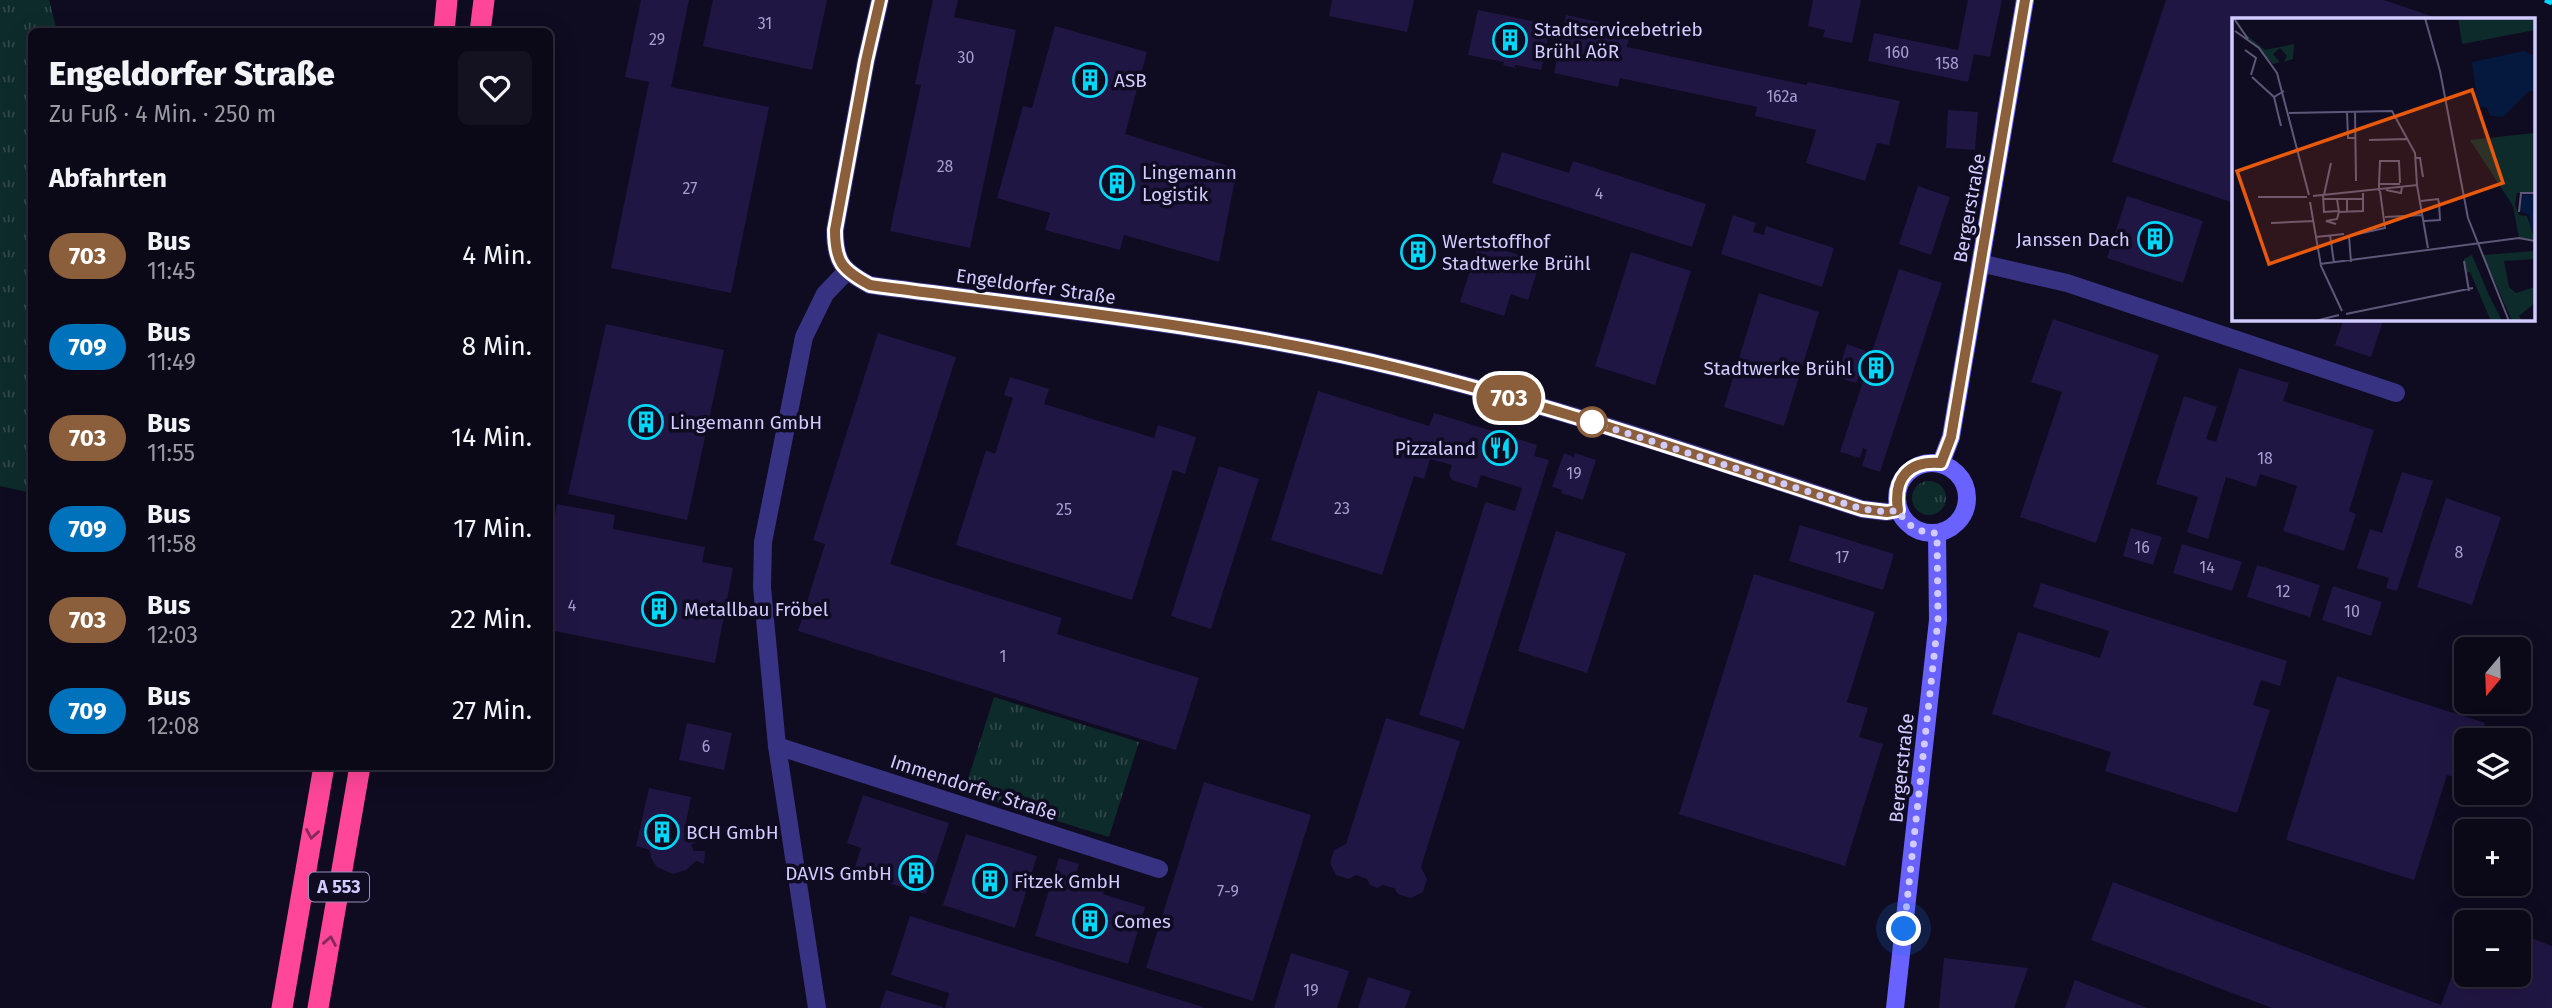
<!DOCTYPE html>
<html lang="de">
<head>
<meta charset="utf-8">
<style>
  :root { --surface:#0b0818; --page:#141121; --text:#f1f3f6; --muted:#9a9aa2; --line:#2b2937 }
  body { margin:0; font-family:"Fira Sans",sans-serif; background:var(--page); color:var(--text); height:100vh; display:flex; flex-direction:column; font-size:26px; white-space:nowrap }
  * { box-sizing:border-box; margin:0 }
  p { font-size:23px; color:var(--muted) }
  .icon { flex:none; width:38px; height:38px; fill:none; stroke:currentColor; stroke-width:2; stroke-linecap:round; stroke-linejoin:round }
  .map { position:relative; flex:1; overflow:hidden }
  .sheet { position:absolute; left:28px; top:28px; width:525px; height:742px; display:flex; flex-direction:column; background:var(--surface); border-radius:10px; box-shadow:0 7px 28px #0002,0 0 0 2px var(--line) }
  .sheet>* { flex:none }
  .badge { padding:0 14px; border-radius:23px; font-size:24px; line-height:46px }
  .needle { width:46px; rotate:199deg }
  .buttons { position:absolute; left:2454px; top:637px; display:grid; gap:14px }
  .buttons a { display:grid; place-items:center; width:77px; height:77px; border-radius:10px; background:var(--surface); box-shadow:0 7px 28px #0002,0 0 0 2px var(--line); font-size:35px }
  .you { position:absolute; width:35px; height:35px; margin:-18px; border:5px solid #fff; border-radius:50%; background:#1a73e8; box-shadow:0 0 0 10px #1a73e833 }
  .map>.badge { position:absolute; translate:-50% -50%; box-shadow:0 0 0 4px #fff }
  h2 { padding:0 21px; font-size:26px; line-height:63px }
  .round { display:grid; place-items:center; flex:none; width:74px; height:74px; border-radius:10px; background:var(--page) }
  .head { display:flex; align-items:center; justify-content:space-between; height:119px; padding:0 21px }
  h1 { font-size:33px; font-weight:800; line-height:52px }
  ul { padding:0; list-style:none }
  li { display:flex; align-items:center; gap:21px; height:91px; padding:0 21px }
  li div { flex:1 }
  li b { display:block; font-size:26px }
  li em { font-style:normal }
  li .badge { min-width:77px; font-weight:700; text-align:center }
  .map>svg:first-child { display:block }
</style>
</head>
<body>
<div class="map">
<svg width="2552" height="1008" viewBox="0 0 2552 1008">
  <defs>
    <pattern id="grass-tufts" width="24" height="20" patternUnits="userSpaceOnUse" patternTransform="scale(1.75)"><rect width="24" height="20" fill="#0e2b2b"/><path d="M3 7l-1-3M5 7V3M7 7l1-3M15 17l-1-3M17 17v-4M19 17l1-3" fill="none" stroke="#30484b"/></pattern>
  </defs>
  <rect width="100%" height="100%" fill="#0f0b20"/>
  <g fill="url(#grass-tufts)">
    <path d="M 0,0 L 49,0 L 57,31 L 32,32 L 31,493 L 0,486 Z"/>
    <circle cx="1929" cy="498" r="17"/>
    <path d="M 994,697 L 1139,742 L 1109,837 L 964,792 Z"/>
  </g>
  <g fill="#201643">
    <path d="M 641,0 L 689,0 L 671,87 L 769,107 L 731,293 L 611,268 L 649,82 L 625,77 Z"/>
    <path d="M 713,0 L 827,0 L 812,70 L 703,46 Z"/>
    <path d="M 933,0 L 958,0 L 954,17 L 1016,30 L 970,248 L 890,231 L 921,85 L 915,84 Z"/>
    <path d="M 1332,0 L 1414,0 L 1407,32 L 1329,16 Z"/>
    <path d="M 1813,0 L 1861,0 L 1852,43 L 1823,37 L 1825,30 L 1808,26 Z"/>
    <path d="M 1968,0 L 2002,0 L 1990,57 L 1974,54 L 1968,82 L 1868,61 L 1874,33 L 1958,50 Z"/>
    <path d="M 2166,0 L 2384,0 L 2440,19 L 2234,19 L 2234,203 L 2112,162 Z"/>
    <path d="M 1478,10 L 1551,25 L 1541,70 L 1515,65 L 1515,68 L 1503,65 L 1504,62 L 1468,55 Z"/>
    <path d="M 1566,15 L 1631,29 L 1627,47 L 1806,85 L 1808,82 L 1900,101 L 1889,145 L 1877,143 L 1865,181 L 1806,163 L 1816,130 L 1755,116 L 1757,107 L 1620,78 L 1618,87 L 1554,73 Z"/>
    <path d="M 1055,26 L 1147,52 L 1125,134 L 1237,169 L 1219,262 L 1124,235 L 1120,250 L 1045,230 L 1050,213 L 997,198 L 1023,106 L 1032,108 Z"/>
    <path d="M 1948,110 L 1978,112 L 1975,150 L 1946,148 Z"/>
    <path d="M 1502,152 L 1569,173 L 1573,161 L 1706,204 L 1692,247 L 1492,183 Z"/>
    <path d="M 1918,186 L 1950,197 L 1931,255 L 1899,244 Z"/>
    <path d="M 2127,196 L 2203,221 L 2183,283 L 2107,258 Z"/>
    <path d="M 1733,215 L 1756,223 L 1753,232 L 1764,235 L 1766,226 L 1834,248 L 1822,287 L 1721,254 Z"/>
    <path d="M 1479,242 L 1540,262 L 1528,300 L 1511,294 L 1504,316 L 1460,302 Z"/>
    <path d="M 1631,252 L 1691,271 L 1655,385 L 1595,366 Z"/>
    <path d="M 1899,269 L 1942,283 L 1880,472 L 1862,466 L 1867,450 L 1863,448 L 1860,458 L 1840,452 L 1864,378 L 1859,376 L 1856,383 L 1836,377 L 1847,344 L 1866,351 L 1864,359 L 1869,361 Z"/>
    <path d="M 1759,293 L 1819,312 L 1784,426 L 1724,407 Z"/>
    <path d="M 2344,318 L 2384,318 L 2371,357 L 2335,345 Z"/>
    <path d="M 2053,319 L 2159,355 L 2096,543 L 2020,517 L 2062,392 L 2031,382 Z"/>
    <path d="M 606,324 L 724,350 L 687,520 L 568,494 Z"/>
    <path d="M 878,333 L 956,357 L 890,564 L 1062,618 L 1057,634 L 1199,678 L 1176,750 L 798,631 L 825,544 L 813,540 Z"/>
    <path d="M 2239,368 L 2289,383 L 2283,401 L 2374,430 L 2349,511 L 2356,514 L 2344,551 L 2283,531 L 2297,486 L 2260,474 L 2256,487 L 2226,477 L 2208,539 L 2187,532 L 2198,497 L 2156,484 L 2184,396 L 2217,407 L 2206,439 L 2216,442 Z"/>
    <path d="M 1010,377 L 1049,389 L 1044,404 L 1154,438 L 1158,425 L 1196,437 L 1185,474 L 1173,470 L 1132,600 L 956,545 L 986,450 L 995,454 L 1013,398 L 1004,395 Z"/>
    <path d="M 1318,391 L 1429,426 L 1434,413 L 1537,445 L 1534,456 L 1549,460 L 1464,729 L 1419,715 L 1484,506 L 1486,502 L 1515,511 L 1522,488 L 1481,475 L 1477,488 L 1452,480 L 1449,474 L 1452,465 L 1430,459 L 1424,479 L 1414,476 L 1382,575 L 1271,540 Z"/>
    <path d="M 1564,453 L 1574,457 L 1575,453 L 1596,460 L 1583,500 L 1561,493 L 1562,490 L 1552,487 Z"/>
    <path d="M 1219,466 L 1259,479 L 1211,629 L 1171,616 Z"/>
    <path d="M 2402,472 L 2433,481 L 2397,591 L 2386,588 L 2389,578 L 2357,568 L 2370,529 L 2382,533 Z"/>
    <path d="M 2446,498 L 2501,517 L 2472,605 L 2417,587 Z"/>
    <path d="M 557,504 L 615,515 L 613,529 L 705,547 L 702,562 L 733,568 L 715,663 L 550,630 L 550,545 Z"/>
    <path d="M 1800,525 L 1894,554 L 1883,590 L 1789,561 Z"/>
    <path d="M 2131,528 L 2162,537 L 2153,565 L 2123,556 Z"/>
    <path d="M 1556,531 L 1626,553 L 1587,673 L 1518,651 Z"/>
    <path d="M 2182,544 L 2242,562 L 2232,591 L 2173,573 Z"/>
    <path d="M 2257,565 L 2320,585 L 2310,617 L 2247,597 Z"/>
    <path d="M 1754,574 L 1875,612 L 1847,702 L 1868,708 L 1859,737 L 1883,744 L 1845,866 L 1679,814 Z"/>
    <path d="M 2041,583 L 2287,661 L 2280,686 L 2261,680 L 2253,705 L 2270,710 L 2237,813 L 2105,771 L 2111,752 L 1992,714 L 2018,632 L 2100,658 L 2109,631 L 2033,607 Z"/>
    <path d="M 2333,586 L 2382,602 L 2371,636 L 2322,620 Z"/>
    <path d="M 2337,676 L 2485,723 L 2480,740 L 2466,740 L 2466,781 L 2447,775 L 2414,880 L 2286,840 Z"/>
    <path d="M 1386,718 L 1460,741 L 1421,867 L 1427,879 L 1423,892 L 1411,898 L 1398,894 L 1394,888 L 1383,885 L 1377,888 L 1370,885 L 1367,879 L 1356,875 L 1349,879 L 1336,875 L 1330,863 L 1334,850 L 1346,844 Z"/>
    <path d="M 687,723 L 732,733 L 724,770 L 679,760 Z"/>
    <path d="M 1204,782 L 1311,815 L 1253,1001 L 1146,968 Z"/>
    <path d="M 649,788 L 691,797 L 684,832 L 688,836 L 694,831 L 700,840 L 691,845 L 694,851 L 705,851 L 704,864 L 696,861 L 686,870 L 673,874 L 657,867 L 651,858 L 650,850 L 636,846 Z"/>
    <path d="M 863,795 L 949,823 L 926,894 L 853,873 L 861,848 L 847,843 Z"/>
    <path d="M 966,834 L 1037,856 L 1015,928 L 943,905 Z"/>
    <path d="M 1059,858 L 1079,864 L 1076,872 L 1107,882 L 1103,894 L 1145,907 L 1128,964 L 1035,936 Z"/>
    <path d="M 2113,882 L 2441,1005 L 2465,941 L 2466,975 L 2518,975 L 2518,933 L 2552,946 L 2552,1008 L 2272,1008 L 2091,940 Z"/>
    <path d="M 910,916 L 1203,1007 L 1203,1008 L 945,1008 L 949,993 L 891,975 Z"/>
    <path d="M 1291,953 L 1349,971 L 1337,1008 L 1274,1008 Z"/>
    <path d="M 1944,958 L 2028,968 L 2014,1008 L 1939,1008 Z"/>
    <path d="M 1368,977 L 1411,991 L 1405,1008 L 1358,1008 Z"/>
    <path d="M 2075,980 L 2147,1008 L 2065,1008 Z"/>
    <path d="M 886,990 L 943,1007 L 943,1008 L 880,1008 Z"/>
  </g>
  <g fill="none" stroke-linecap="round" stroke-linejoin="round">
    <g stroke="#383283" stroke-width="18">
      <path d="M 880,0 L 866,61 L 835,230 C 835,262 842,270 870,285 C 1047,309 1228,326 1402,369 C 1558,407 1710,459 1862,509 L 1887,512 L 1898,510"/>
      <path d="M 1980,263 L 2067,283 L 2396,393"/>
      <path d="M 777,746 L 1159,869"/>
      <path d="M 817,1008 L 777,746 L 762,587 L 763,542 L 804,337 L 825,294 L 846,272"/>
    </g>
    <g stroke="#6a62ff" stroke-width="18">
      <circle cx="1932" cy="498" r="35"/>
      <path d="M 1941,463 L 1951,437 L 2025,0"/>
      <path d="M 1895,1008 L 1938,620 L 1937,533"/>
    </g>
    <g stroke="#ff4699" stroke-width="21">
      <path d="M 444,32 L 447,0"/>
      <path d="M 480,32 L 484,0"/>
      <path d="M 282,1008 L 324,766"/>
      <path d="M 318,1008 L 360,766"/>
    </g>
    <path stroke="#00d6f6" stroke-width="5" stroke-dasharray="10 9" stroke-linecap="butt" d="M 2545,0 L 2552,3"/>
  </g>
  <defs><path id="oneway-chevron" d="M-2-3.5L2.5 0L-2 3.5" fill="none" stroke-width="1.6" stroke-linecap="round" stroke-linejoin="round" transform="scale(1.75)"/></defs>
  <g stroke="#87285c">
    <use href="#oneway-chevron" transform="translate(312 834) rotate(100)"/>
    <use href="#oneway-chevron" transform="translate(330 941) rotate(-80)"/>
  </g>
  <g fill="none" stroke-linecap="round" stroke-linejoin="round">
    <g stroke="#fff" stroke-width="16">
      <path id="line" d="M 880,0 L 866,61 L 835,230 C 835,262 842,270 870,285 C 1047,309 1228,326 1402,369 C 1558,407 1710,460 1862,509 L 1887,512 L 1898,510 C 1893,478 1909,460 1941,463 L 1951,437 L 2025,0"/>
    </g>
    <use href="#line" stroke="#8b5e3c" stroke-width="10"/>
    <path stroke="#d2cbff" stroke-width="7" stroke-dasharray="0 12.6" d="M 1592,422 L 1862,509 L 1887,512 L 1898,510 C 1907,526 1918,533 1937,533 L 1938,620 L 1904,929"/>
  </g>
  <defs>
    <g id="building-ring" transform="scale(1.75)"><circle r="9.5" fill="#0f0b20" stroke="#00d6f6" stroke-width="1.5"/><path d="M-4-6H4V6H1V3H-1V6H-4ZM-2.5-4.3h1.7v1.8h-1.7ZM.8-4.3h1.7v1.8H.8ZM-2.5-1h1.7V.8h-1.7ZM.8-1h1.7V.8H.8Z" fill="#00d6f6"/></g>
    <g id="restaurant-ring" transform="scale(1.75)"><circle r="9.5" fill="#0f0b20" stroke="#00d6f6" stroke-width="1.5"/><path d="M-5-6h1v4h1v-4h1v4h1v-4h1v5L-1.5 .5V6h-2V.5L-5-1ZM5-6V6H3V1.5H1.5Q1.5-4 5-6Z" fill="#00d6f6"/></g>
  </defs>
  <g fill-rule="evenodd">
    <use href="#building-ring" x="1510" y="40"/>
    <use href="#building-ring" x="1090" y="80"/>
    <use href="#building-ring" x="1117" y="183"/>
    <use href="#building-ring" x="2155" y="239"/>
    <use href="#building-ring" x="1418" y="252"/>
    <use href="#building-ring" x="1876" y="368"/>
    <use href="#building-ring" x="646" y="422"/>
    <use href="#restaurant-ring" x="1500" y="448"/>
    <use href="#building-ring" x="659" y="609"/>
    <use href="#building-ring" x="662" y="832"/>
    <use href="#building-ring" x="916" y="873"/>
    <use href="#building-ring" x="990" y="881"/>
    <use href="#building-ring" x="1090" y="921"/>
  </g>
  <circle fill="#fff" stroke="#8b5e3c" stroke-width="3.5" cx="1592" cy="422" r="14"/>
  <g text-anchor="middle" stroke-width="7" stroke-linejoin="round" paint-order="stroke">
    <g font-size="16" fill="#a69ed0">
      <text x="765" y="29">31</text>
      <text x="657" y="45">29</text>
      <text x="1897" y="58">160</text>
      <text x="966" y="63">30</text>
      <text x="1947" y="69">158</text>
      <text x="1782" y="102">162a</text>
      <text x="945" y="172">28</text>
      <text x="690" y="194">27</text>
      <text x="1599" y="199">4</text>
      <text x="2265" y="464">18</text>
      <text x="1574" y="479">19</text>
      <text x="1342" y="514">23</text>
      <text x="1064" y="515">25</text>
      <text x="2142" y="553">16</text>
      <text x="2459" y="558">8</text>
      <text x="1842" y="563">17</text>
      <text x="2207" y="573">14</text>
      <text x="2283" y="597">12</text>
      <text x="572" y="611">4</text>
      <text x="2352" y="617">10</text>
      <text x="1003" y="662">1</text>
      <text x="706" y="752">6</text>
      <text x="1228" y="897">7-9</text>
      <text x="1311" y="996">19</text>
    </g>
    <rect fill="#0f0b20" stroke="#9891bc" stroke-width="2" x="309" y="872.5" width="60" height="29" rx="5"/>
    <g font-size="18" font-weight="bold" fill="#d2cbff">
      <text x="339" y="893">A 553</text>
    </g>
    <g font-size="19" fill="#d2cbff" stroke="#0f0b20" text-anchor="start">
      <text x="1534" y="36">Stadtservicebetrieb<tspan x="1534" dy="22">Brühl AöR</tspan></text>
      <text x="1114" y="87">ASB</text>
      <text x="1142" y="179">Lingemann<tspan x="1142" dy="22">Logistik</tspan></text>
      <text x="2130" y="246" text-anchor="end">Janssen Dach</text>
      <text x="1442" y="248">Wertstoffhof<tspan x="1442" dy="22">Stadtwerke Brühl</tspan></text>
      <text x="1852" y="375" text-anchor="end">Stadtwerke Brühl</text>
      <text x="670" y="429">Lingemann GmbH</text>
      <text x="1476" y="455" text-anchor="end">Pizzaland</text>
      <text x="684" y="616">Metallbau Fröbel</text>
      <text x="686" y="839">BCH GmbH</text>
      <text x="892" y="880" text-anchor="end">DAVIS GmbH</text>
      <text x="1014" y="888">Fitzek GmbH</text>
      <text x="1114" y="928">Comes</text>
    </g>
    <g font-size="19" fill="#d2cbff" stroke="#0f0b20">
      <text transform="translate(1969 208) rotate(-80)" y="7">Bergerstraße</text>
      <text transform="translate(1036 286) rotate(8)" y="7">Engeldorfer Straße</text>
      <text transform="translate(1901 768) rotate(-84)" y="7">Bergerstraße</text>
      <text transform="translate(974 787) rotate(18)" y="7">Immendorfer Straße</text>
    </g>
  </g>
  <g transform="translate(2232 18)">
    <rect width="303" height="303" fill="#0f0b20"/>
    <path d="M 5,0 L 11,14 L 33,32 L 62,26 L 61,41 L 52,44 L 55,38 L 48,30 L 41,36 L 48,44 L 41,46 L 9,13 ZM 226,0 L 303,0 L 303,12 L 230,26 ZM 302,115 L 303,175 L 285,175 L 283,187 L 287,197 L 295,198 L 303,222 L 287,220 L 281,188 L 238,122 Z" fill="#0e2b2b"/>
    <path d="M 303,233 L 303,241 L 272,243 L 277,269 L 284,275 L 303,269 L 303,285 L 287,298 L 290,303 L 280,303 L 251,237 ZM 240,237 L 256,275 L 270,303 L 259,303 L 238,254 L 233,255 L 232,241 Z" fill="#0e2b2b"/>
    <path d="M 292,33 L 303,38 L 303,73 L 297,73 L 271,99 L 259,98 L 254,89 L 246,90 L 240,44 ZM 303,176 L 303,211 L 299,211 L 297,197 L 288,193 L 289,177 Z" fill="#05193f"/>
    <path fill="none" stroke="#5d5879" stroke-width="2" d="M 193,0 L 208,53 L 236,200 L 277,303M 3,2 L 16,21M 3,13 L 27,30 L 45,55 L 77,177M 13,32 L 24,40 L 19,57M 20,59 L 42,79 L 52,73M 42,79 L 49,108M 123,93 L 124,163M 115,94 L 116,120 L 123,120M 57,95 L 160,93 L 183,135 L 185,167M 137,122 L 176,121M 184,140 L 188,140 L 191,159M 147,166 L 148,143 L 167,143 L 168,165M 154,172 L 169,175 L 170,169M 147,173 L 147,166 L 168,166M 91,177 L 92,194 L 106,193M 92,177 L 99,145M 81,178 L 185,167 L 196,230M 26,179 L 75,179M 92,181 L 115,181M 105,181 L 107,194 L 131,193 L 131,175M 189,183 L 206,181 L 207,185 L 208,202 L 192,203M 78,184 L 89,248 L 110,293M 115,194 L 115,181 L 131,181M 287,194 L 289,175 L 303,175M 153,199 L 191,197M 39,205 L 81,203M 104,206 L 94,203 L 105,201 L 107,194M 98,217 L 102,245M 84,219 L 112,216M 232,243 L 237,273M 119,244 L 117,218 L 153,210 L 148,173M 88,246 L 287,220 L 303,223M 114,296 L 241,270M 83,303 L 107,297"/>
    <path fill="#e8590c" fill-opacity="0.15" stroke="#e8590c" stroke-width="3.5" d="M 240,72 L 271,165 L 37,246 L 5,153 Z"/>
    <rect width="303" height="303" fill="none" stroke="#d2cbff" stroke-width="3.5"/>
  </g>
</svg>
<div class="buttons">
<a><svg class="needle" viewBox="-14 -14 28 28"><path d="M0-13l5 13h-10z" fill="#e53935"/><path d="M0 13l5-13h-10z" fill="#9a9aa2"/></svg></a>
<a><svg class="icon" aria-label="layers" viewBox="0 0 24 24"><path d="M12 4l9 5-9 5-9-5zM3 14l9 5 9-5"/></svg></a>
<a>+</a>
<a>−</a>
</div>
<div class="you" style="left:1904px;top:929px"></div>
<b class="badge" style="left:1509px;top:398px;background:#8b5e3c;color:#fff">703</b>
<section class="sheet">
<div class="head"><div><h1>Engeldorfer Straße</h1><p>Zu Fuß · 4 Min. · 250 m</p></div><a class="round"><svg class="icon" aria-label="heart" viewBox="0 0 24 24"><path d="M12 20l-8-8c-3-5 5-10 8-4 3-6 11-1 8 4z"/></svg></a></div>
<h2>Abfahrten</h2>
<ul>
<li><span class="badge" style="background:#8b5e3c;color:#fff">703</span><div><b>Bus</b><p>11:45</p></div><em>4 Min.</em></li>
<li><span class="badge" style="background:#0072bc;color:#fff">709</span><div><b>Bus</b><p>11:49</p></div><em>8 Min.</em></li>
<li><span class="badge" style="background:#8b5e3c;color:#fff">703</span><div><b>Bus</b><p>11:55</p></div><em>14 Min.</em></li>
<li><span class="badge" style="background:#0072bc;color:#fff">709</span><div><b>Bus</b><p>11:58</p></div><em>17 Min.</em></li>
<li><span class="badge" style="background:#8b5e3c;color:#fff">703</span><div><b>Bus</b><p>12:03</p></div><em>22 Min.</em></li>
<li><span class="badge" style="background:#0072bc;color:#fff">709</span><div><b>Bus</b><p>12:08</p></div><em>27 Min.</em></li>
</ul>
</section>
</div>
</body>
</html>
